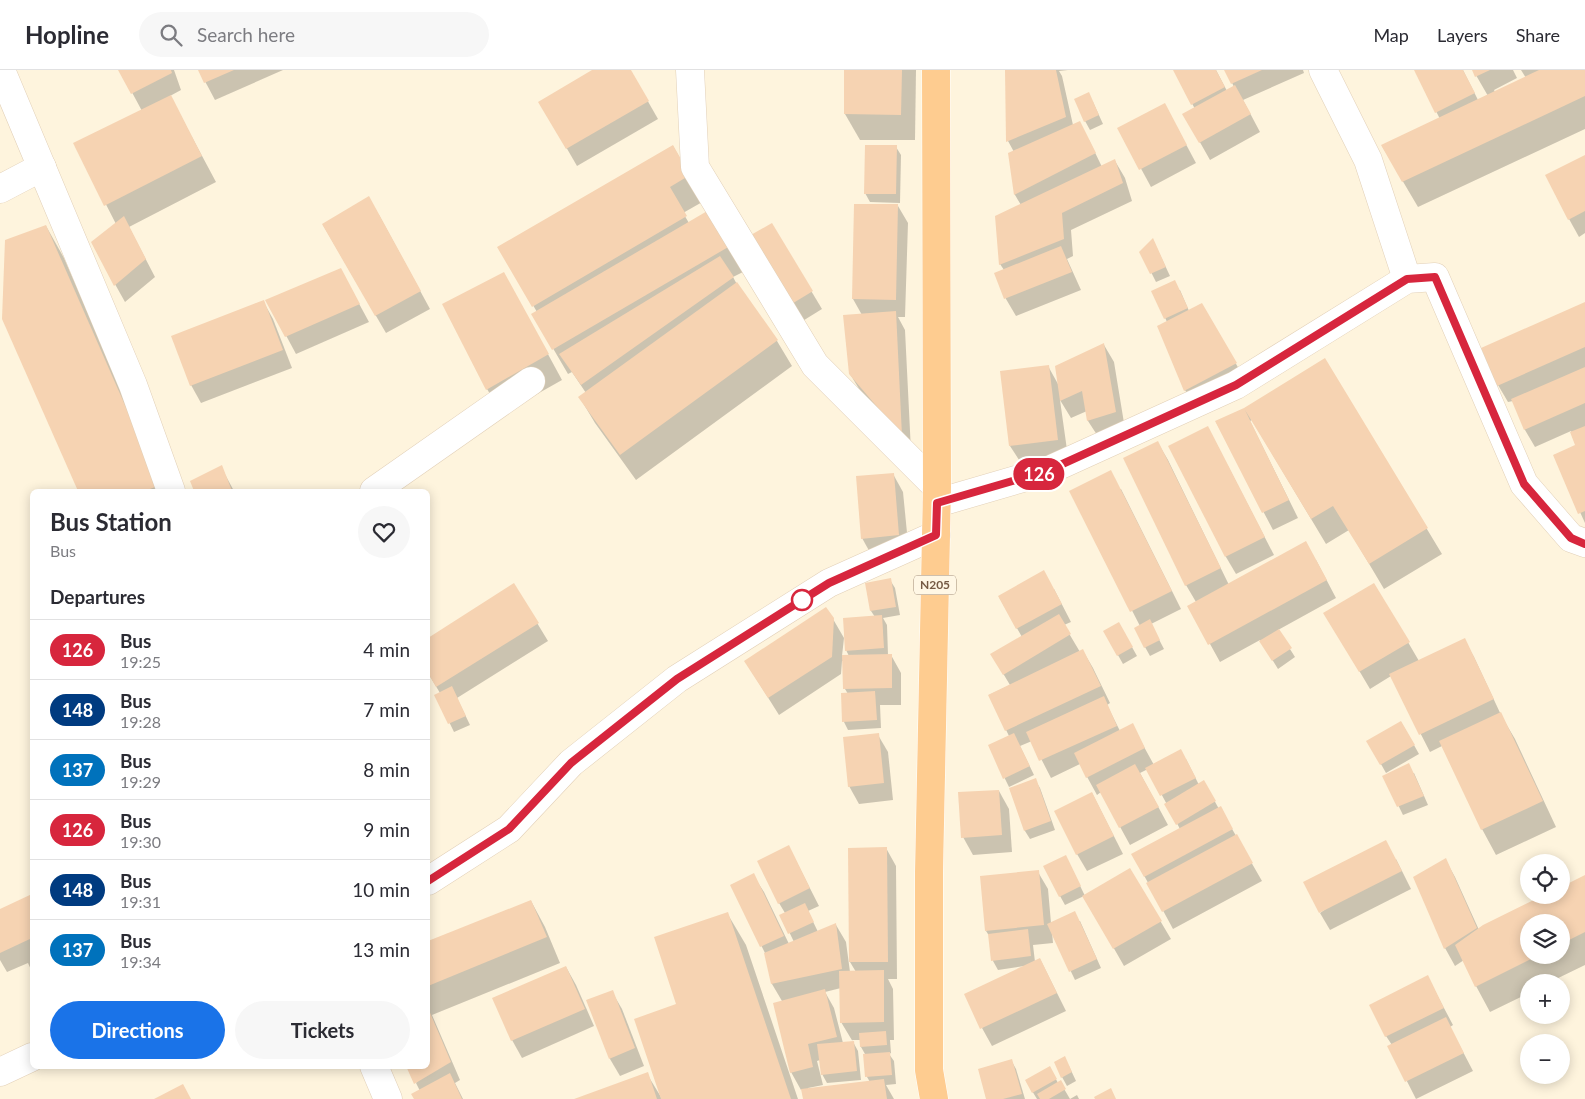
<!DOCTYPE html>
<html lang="en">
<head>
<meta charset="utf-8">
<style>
  :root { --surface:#fff; --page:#f7f7f7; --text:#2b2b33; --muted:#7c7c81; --line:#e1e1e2; --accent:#1a73e8 }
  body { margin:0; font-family:Lato,sans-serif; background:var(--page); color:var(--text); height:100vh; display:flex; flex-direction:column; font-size:19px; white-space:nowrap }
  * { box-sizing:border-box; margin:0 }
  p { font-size:16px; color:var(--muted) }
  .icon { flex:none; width:28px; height:28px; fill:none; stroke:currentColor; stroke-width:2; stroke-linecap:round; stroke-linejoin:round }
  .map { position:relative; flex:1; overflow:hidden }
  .panel { position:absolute; left:30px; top:419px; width:400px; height:580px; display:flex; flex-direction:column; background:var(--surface); border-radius:8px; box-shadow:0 2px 12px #0003 }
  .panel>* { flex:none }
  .badge { padding:0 10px; border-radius:16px; font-size:18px; line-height:32px }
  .fabs { position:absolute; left:1520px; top:784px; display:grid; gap:10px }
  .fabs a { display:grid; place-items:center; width:50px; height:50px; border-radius:50%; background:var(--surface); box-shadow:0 2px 12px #0003; font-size:25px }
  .map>.badge { position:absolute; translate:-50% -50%; box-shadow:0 0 0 2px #fff }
  h2 { padding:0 20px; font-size:19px; line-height:45px }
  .round { display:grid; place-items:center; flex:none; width:52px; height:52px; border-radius:26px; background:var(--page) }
  .overview { display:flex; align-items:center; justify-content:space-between; height:85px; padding:0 20px }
  h1 { font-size:24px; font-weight:700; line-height:38px }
  .action { display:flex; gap:10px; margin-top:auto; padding:10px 20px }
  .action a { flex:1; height:58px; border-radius:30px; background:var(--accent); color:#fff; font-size:20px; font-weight:700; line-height:58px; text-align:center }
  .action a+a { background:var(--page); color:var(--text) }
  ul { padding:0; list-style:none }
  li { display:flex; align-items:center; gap:15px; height:60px; padding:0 20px; border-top:1px solid var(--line) }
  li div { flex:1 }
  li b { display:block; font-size:19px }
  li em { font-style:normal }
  li .badge { min-width:55px; font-weight:700; text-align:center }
  header { display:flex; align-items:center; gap:30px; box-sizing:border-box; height:70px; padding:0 25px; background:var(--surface); border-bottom:1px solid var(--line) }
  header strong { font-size:24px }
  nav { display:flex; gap:28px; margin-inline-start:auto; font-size:18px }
  .search { width:350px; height:45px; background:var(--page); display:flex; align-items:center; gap:12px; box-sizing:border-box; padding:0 18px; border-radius:28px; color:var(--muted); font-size:19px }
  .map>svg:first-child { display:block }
</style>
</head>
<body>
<header>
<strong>Hopline</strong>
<div class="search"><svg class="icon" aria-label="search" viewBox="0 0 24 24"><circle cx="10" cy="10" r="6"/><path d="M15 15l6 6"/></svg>Search here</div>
<nav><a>Map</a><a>Layers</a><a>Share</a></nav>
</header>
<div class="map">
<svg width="1585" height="1029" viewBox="0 0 1585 1029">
  <rect width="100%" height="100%" fill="#fef4dd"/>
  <g fill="#0003" fill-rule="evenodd">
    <path d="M 120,0 L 174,0 L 181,20 L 170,26 L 216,112 L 129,157 L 155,207 L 125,232 L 92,173 L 116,154 L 75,74 L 142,41 Z"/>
    <path d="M 199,0 L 283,0 L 215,30 Z"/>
    <path d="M 594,0 L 630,0 L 658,49 L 577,96 L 540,32 Z"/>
    <path d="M 846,0 L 916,0 L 915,70 L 860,70 L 845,44 Z"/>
    <path d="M 1006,0 L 1068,0 L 1059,1 L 1062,6 L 1073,55 L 1089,70 L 1102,97 L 1115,91 L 1125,108 L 1132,131 L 1071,160 L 1073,186 L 1067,189 L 1081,220 L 1016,246 L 1006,229 L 996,203 L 1004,200 L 1000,194 L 1021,135 L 1015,125 L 1009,84 L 1014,82 L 1008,71 Z"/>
    <path d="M 1174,0 L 1216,0 L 1227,21 L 1234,17 L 1226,0 L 1303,0 L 1304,3 L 1243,30 L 1260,62 L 1210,90 L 1184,44 L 1195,39 Z"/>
    <path d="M 1415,0 L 1463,0 L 1478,30 L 1488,26 L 1473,0 L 1513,0 L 1517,8 L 1494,20 L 1495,22 L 1526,8 L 1521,0 L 1585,0 L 1585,59 L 1418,137 L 1382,76 L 1440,49 Z"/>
    <path d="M 1093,32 L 1103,54 L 1090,60 L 1085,51 Z"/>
    <path d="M 1174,52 L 1196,93 L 1151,117 L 1119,58 Z"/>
    <path d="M 673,76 L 704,131 L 683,143 L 689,153 L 709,142 L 743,202 L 733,207 L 740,220 L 777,271 L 792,296 L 636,410 L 595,353 L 580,328 L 586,323 L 572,302 L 568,304 L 533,244 L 537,242 L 499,177 Z"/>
    <path d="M 896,77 L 901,85 L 900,133 L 870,132 L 865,123 Z"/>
    <path d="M 1585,86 L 1585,163 L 1579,167 L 1569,149 Z"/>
    <path d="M 898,136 L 908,153 L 905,247 L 898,247 L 905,260 L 911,381 L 861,322 L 850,304 L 862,245 L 853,229 Z"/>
    <path d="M 379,145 L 430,239 L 386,263 L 323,155 Z"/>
    <path d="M 771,154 L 822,239 L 801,252 L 761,184 Z"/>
    <path d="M 46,156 L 64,188 L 166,421 L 79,421 L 4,249 Z"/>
    <path d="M 1153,170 L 1170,206 L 1156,212 L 1141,182 Z"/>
    <path d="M 350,217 L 369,252 L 296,284 L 267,230 Z"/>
    <path d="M 1180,220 L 1189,241 L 1201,234 L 1246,311 L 1195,337 L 1185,320 L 1167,252 L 1153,221 Z"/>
    <path d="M 518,229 L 562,310 L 502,344 L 487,319 Z"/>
    <path d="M 263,231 L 273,249 L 292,298 L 201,333 L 191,315 Z"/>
    <path d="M 1585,233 L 1585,453 L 1554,385 L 1577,376 L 1571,361 L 1535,377 L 1525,360 L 1513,331 L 1508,332 L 1498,315 Z"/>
    <path d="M 1104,275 L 1114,292 L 1125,359 L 1099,368 L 1088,351 L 1087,341 L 1071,348 L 1060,330 L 1068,387 L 1021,393 L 1010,376 L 1048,296 L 1058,314 Z"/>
    <path d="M 1325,290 L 1442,484 L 1384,519 L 1349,460 L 1326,474 L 1252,350 L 1250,351 L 1298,448 L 1273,460 L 1216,352 L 1244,339 Z"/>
    <path d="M 1158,373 L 1168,390 L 1229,515 L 1316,490 L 1336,528 L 1278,560 L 1295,587 L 1278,599 L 1260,570 L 1220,592 L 1189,536 L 1196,532 L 1186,515 Z"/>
    <path d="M 1217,375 L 1274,485 L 1236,504 L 1226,487 Z"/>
    <path d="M 221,397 L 234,421 L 196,421 L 192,412 Z"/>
    <path d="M 893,404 L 903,422 L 909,483 L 872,486 L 862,468 Z"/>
    <path d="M 1121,419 L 1181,539 L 1151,554 L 1164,579 L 1150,586 L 1145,577 L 1140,556 L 1071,422 Z"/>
    <path d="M 890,510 L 895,518 L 900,545 L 883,548 L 887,555 L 888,585 L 891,585 L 901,603 L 901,635 L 880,635 L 881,658 L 848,660 L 844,652 L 848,624 L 845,619 L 844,591 L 842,591 L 841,604 L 779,645 L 745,591 L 833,549 L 844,568 L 842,586 L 849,586 L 846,580 L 875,547 L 871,541 L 867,514 Z"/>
    <path d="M 1374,514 L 1419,591 L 1464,570 L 1474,587 L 1502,647 L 1515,669 L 1556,757 L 1496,785 L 1482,759 L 1442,676 L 1430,682 L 1391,606 L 1370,619 L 1325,543 Z"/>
    <path d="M 514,515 L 548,571 L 457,628 L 470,655 L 454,662 L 436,625 L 440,623 L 428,603 L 428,569 Z"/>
    <path d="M 1054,519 L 1071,552 L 1064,555 L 1080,582 L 1083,581 L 1093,598 L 1110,633 L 1107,635 L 1120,661 L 1132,655 L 1154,695 L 1186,689 L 1199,715 L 1204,712 L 1219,739 L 1220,738 L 1262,811 L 1173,859 L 1133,785 L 1180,759 L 1148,699 L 1140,703 L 1168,755 L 1130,775 L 1101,722 L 1097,725 L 1080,694 L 1051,708 L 1032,671 L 1020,676 L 1034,705 L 1009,717 L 989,676 L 1009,666 L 989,625 L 1010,615 L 992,585 L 1022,567 L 999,527 Z"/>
    <path d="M 1119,554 L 1137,586 L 1123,594 L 1105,562 Z"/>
    <path d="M 1401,652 L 1419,684 L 1386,703 L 1368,671 Z"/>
    <path d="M 878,665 L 888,682 L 893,730 L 859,734 L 849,716 Z"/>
    <path d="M 1414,703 L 1428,735 L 1403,745 L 1384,706 Z"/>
    <path d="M 1035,710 L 1040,718 L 1055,760 L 1030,769 L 1025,761 L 1010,719 Z"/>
    <path d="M 999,721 L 1009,739 L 1012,782 L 973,785 L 963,767 Z"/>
    <path d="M 1092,723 L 1123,784 L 1087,801 L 1077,784 Z"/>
    <path d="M 789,777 L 819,836 L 808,841 L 818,862 L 836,855 L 846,872 L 850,902 L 856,902 L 850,892 L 886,778 L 896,796 L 897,909 L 888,909 L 893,919 L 894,970 L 890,970 L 891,983 L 889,984 L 894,991 L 896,1014 L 886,1015 L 894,1029 L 804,1029 L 803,1019 L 801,1020 L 791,1002 L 782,931 L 772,914 L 766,885 L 731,815 L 753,805 L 764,822 L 789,874 L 794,872 L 781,845 L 785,843 L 779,833 ZM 841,918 L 841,952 L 853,972 L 843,973 L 834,938 L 825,922 ZM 852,970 L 860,970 L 861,977 L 865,984 L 867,1007 L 870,1012 L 808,1020 L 808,1018 L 823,1015 L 817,991 L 820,990 L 822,1004 L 827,1013 L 861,1010 L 858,981 Z"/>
    <path d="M 1396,789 L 1411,819 L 1330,860 L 1320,843 Z"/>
    <path d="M 1445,789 L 1455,807 L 1479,860 L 1547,825 L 1561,825 L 1585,806 L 1585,895 L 1550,912 L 1529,912 L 1529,923 L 1490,942 L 1476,916 L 1464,890 L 1455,896 L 1445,878 ZM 1529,852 L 1561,852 L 1561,885 L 1529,885 Z"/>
    <path d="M 1070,795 L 1085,826 L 1130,800 L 1171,869 L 1124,896 L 1084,826 L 1065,835 L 1044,797 Z"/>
    <path d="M 1038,802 L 1048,819 L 1051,853 L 1080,851 L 1101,898 L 1075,910 L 1052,862 L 1053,873 L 1033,875 L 1035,892 L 1040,889 L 1066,941 L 992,976 L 982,958 L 1024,896 L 998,900 L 993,891 L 990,867 L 986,861 Z"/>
    <path d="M 32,825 L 32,902 L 28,893 L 7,902 L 0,890 L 0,840 Z"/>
    <path d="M 531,831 L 545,857 L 560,893 L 432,945 L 460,1010 L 455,1013 L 463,1029 L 415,1029 L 420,1021 L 416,1013 L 428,996 L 428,872 Z"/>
    <path d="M 727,843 L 746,875 L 798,1029 L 577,1029 L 647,1004 L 661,1027 L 678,935 Z"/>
    <path d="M 566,897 L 576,915 L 594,956 L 522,988 L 512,970 Z"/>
    <path d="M 1427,906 L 1453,955 L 1450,957 L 1473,1001 L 1416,1029 L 1389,976 L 1392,975 L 1386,966 Z"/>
    <path d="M 612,922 L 622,939 L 644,996 L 620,1006 L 610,989 Z"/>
    <path d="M 1011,990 L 1016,999 L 1025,1029 L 987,1029 Z"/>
    <path d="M 1069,996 L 1076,1011 L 1067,1016 L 1062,1007 Z"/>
    <path d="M 1050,998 L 1058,1013 L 1060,1012 L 1070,1029 L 1077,1025 L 1079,1029 L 1037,1029 L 1026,1011 Z"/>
  </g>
  <g fill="#f6d3b2">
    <path d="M 118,0 L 171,0 L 172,3 L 131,24 Z"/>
    <path d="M 198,0 L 234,0 L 204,13 Z"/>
    <path d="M 592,0 L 631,0 L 649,31 L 566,79 L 538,32 Z"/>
    <path d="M 844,0 L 902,0 L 901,45 L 844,44 Z"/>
    <path d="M 1005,0 L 1056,0 L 1066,47 L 1006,72 Z"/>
    <path d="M 1173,0 L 1216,0 L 1225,17 L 1191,35 Z"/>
    <path d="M 1224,0 L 1262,0 L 1231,14 Z"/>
    <path d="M 1414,0 L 1463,0 L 1475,23 L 1435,43 Z"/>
    <path d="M 1472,0 L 1490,0 L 1475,7 Z"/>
    <path d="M 1539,0 L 1585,0 L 1585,26 L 1402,112 L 1381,75 Z"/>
    <path d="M 1235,15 L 1251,44 L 1199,73 L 1182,44 Z"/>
    <path d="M 1089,22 L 1099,45 L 1084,52 L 1074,29 Z"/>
    <path d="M 171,25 L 202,86 L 104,136 L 73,73 Z"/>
    <path d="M 1165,33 L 1187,75 L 1139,100 L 1117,58 Z"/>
    <path d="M 1080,51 L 1096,83 L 1014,125 L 1008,83 Z"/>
    <path d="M 673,75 L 690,105 L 670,117 L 687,146 L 532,237 L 497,177 Z"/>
    <path d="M 865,75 L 897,75 L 896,124 L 864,124 Z"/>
    <path d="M 1585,85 L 1585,141 L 1568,150 L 1545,105 Z"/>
    <path d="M 1115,89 L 1123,113 L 1062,143 L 1064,169 L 999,195 L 995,146 Z"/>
    <path d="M 369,126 L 421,221 L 375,246 L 322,154 Z"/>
    <path d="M 854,134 L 898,134 L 896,230 L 852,229 Z"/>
    <path d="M 709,140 L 730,176 L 552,280 L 531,244 Z"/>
    <path d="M 124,146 L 146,189 L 114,216 L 91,172 Z"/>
    <path d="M 772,153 L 813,221 L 790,235 L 749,166 Z"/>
    <path d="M 46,155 L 160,415 L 145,421 L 78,421 L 2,249 L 5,170 Z"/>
    <path d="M 1153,168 L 1166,197 L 1150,204 L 1139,182 Z"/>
    <path d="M 1061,176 L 1072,202 L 1004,229 L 994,203 Z"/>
    <path d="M 720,186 L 734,207 L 581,315 L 559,284 Z"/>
    <path d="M 341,198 L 360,234 L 285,267 L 265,230 Z"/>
    <path d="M 504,202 L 549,284 L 486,320 L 442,234 Z"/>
    <path d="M 1175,210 L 1188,238 L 1164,249 L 1151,221 Z"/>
    <path d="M 737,212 L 778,270 L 620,385 L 578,327 Z"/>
    <path d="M 264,230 L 283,280 L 190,316 L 171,266 Z"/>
    <path d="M 1585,232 L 1585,277 L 1497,316 L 1481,278 Z"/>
    <path d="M 1202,233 L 1237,293 L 1184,321 L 1157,256 Z"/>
    <path d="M 896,241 L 902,366 L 849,304 L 843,245 Z"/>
    <path d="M 1104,273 L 1116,342 L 1087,351 L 1082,321 L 1060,331 L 1055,296 Z"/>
    <path d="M 1325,288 L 1428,458 L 1369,494 L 1333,436 L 1311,449 L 1245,340 L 1289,430 L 1262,443 L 1215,351 L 1244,338 Z"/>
    <path d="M 1049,295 L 1058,370 L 1009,376 L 1000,301 Z"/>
    <path d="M 1585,297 L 1585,333 L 1524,360 L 1511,329 Z"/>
    <path d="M 1208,356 L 1265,467 L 1225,487 L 1168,376 Z"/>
    <path d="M 1585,356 L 1585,441 L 1578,444 L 1553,385 L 1575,375 L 1570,362 Z"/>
    <path d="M 1158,371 L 1221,498 L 1185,516 L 1123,388 Z"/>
    <path d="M 222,395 L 232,421 L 194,421 L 190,411 Z"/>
    <path d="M 1111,400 L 1172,521 L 1130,542 L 1069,421 Z"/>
    <path d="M 894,403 L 899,465 L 861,469 L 856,406 Z"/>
    <path d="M 1306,471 L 1327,510 L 1208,575 L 1187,536 Z"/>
    <path d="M 1044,500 L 1062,534 L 1016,559 L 998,526 Z"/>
    <path d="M 891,508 L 896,537 L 870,541 L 865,513 Z"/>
    <path d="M 514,513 L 539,553 L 436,617 L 428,603 L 428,568 Z"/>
    <path d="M 1374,513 L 1410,572 L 1359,602 L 1323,543 Z"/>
    <path d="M 826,537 L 834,548 L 832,587 L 768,628 L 744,591 Z"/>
    <path d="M 1059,544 L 1071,564 L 1003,605 L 990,584 Z"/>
    <path d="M 882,545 L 884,578 L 845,581 L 843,548 Z"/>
    <path d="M 1150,549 L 1160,570 L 1144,578 L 1134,558 Z"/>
    <path d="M 1119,552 L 1133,577 L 1117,586 L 1103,561 Z"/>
    <path d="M 1279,559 L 1292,578 L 1272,591 L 1259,571 Z"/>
    <path d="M 1465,568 L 1494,629 L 1419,665 L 1389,604 Z"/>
    <path d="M 1083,579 L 1101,616 L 1005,661 L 988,625 Z"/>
    <path d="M 892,584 L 892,618 L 843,619 L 842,585 Z"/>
    <path d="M 452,616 L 466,646 L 448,654 L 434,625 Z"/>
    <path d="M 875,621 L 877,650 L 842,652 L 841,623 Z"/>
    <path d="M 1104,626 L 1117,656 L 1039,691 L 1026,662 Z"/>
    <path d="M 1501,642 L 1543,731 L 1481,760 L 1439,671 Z"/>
    <path d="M 1401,651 L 1415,675 L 1380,695 L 1366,671 Z"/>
    <path d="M 1133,653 L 1145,678 L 1086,708 L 1074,683 Z"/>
    <path d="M 879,663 L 884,713 L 848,717 L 843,667 Z"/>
    <path d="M 1014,663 L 1030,696 L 1003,709 L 988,675 Z"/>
    <path d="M 1181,679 L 1196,708 L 1160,726 L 1145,698 Z"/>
    <path d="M 1409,693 L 1424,726 L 1397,737 L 1382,706 Z"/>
    <path d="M 1135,694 L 1159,737 L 1119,758 L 1096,715 Z"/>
    <path d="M 1036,708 L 1051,751 L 1024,761 L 1009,718 Z"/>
    <path d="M 1204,710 L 1216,731 L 1176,755 L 1164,734 Z"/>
    <path d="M 999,720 L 1002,765 L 961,768 L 958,722 Z"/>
    <path d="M 1092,722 L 1114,766 L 1076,785 L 1054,741 Z"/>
    <path d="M 1221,736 L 1233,759 L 1144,807 L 1131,784 Z"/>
    <path d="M 1237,764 L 1253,793 L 1162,842 L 1146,813 Z"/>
    <path d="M 1386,770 L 1402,801 L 1319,843 L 1303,812 Z"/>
    <path d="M 789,775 L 810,818 L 778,834 L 757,791 Z"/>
    <path d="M 887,777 L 888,892 L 849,892 L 848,778 Z"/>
    <path d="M 1066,785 L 1081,816 L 1059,827 L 1043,796 Z"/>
    <path d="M 1446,788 L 1477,858 L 1444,879 L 1413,807 Z"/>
    <path d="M 1130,798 L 1162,851 L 1113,879 L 1082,826 Z"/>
    <path d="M 1039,800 L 1044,855 L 985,861 L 980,806 Z"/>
    <path d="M 754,803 L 784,866 L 760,877 L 730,815 Z"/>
    <path d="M 1585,805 L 1585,862 L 1561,874 L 1561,852 L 1529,852 L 1529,885 L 1539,885 L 1475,917 L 1455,875 L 1483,855 L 1544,825 L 1561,825 L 1561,817 Z"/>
    <path d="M 32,824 L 32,868 L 0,883 L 0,839 Z"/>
    <path d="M 531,830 L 547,867 L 428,916 L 428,871 Z"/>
    <path d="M 805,833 L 814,852 L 788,864 L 779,845 Z"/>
    <path d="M 1075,841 L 1097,889 L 1069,902 L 1047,854 Z"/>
    <path d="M 728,842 L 791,1029 L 661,1029 L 634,949 L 676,934 L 654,867 Z"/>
    <path d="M 836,853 L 842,899 L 771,914 L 764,883 Z"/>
    <path d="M 1028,859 L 1031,886 L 991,891 L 988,864 Z"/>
    <path d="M 1040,888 L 1057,923 L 980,959 L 964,924 Z"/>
    <path d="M 566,896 L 585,939 L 511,971 L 492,928 Z"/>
    <path d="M 884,900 L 884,952 L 840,953 L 839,901 Z"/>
    <path d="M 1428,905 L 1444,938 L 1385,967 L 1369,935 Z"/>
    <path d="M 825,919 L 837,967 L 808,974 L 813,997 L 790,1003 L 773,933 Z"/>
    <path d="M 613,920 L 635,978 L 609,989 L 586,930 Z"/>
    <path d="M 428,938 L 451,992 L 414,1014 L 406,996 L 428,996 Z"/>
    <path d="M 1446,947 L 1464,983 L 1405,1012 L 1387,976 Z"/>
    <path d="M 886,961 L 887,975 L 860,977 L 859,963 Z"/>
    <path d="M 854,971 L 857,1001 L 821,1005 L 817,974 Z"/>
    <path d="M 890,982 L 892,1005 L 865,1007 L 863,984 Z"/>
    <path d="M 1065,986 L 1072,1002 L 1061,1008 L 1054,992 Z"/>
    <path d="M 1012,989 L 1022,1024 L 1003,1029 L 986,1029 L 978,999 Z"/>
    <path d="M 1050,996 L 1057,1009 L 1032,1023 L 1025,1010 Z"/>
    <path d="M 648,1002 L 657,1029 L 574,1029 Z"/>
    <path d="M 450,1003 L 462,1029 L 414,1029 L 411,1024 Z"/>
    <path d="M 884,1009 L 887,1029 L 803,1029 L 801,1019 Z"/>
    <path d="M 1061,1010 L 1066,1019 L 1049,1029 L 1040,1029 L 1037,1024 Z"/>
    <path d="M 183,1014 L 191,1029 L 154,1029 Z"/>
    <path d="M 1111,1018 L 1116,1029 L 1095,1029 L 1094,1027 Z"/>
  </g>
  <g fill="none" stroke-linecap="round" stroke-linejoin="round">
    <g stroke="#e2d0b8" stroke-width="29">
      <g id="minor">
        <path d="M 1,0 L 133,315 L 171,421"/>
        <path d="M 690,0 L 695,97 L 815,295 L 937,417"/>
        <path d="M 1323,0 L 1368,90 L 1407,209"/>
        <path d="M 0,119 L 42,97"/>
        <path d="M 374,421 L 531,311"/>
        <path d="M 937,433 L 1047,401 L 1236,315 L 1407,209 L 1435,207 L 1524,414 L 1571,468 L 1585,473"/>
        <path d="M 428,811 L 509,759 L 571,693 L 677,609 L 829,513 L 936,465"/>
        <path d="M 374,996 L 388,1029"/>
        <path d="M 0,1002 L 32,987"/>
      </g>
    </g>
    <g stroke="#fff" stroke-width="29">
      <path id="trunk" d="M 934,1029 L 929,1000 L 929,802 L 937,417 L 936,0"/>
    </g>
    <use href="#minor" stroke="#fff" stroke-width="28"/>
    <use href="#trunk" stroke="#fecc90" stroke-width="28"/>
  </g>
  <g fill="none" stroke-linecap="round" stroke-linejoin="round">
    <g stroke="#fff" stroke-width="11">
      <path id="line" d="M 428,811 L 509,759 L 571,693 L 677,609 L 829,513 L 936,465 L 937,433 L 1047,401 L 1236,315 L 1407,209 L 1435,207 L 1524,414 L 1571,468 L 1585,474"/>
    </g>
    <use href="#line" stroke="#d7263d" stroke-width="8"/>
  </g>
  <circle fill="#fff" stroke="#d7263d" stroke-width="2.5" cx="802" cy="530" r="10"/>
  <g text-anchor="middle" stroke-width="4" stroke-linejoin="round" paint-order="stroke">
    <rect fill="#fff7e5" stroke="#9e8974" stroke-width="1" x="914" y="505.5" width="42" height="19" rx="4"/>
    <g font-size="12" font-weight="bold" fill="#755a44">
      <text x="935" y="519">N205</text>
    </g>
  </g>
</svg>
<div class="fabs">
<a><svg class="icon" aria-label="locate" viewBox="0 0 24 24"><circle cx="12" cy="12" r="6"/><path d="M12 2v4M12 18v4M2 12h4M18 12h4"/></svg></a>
<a><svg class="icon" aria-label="layers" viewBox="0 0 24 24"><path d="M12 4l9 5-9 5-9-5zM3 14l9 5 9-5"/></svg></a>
<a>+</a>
<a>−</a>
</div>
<b class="badge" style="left:1039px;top:404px;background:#d7263d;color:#fff">126</b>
<section class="panel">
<div class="overview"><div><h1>Bus Station</h1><p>Bus</p></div><a class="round"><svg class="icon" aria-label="heart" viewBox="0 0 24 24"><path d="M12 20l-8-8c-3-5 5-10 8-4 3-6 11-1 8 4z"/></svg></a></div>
<h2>Departures</h2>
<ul>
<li><span class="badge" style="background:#d7263d;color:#fff">126</span><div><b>Bus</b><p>19:25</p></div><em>4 min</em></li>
<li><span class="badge" style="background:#003b80;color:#fff">148</span><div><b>Bus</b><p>19:28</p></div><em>7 min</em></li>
<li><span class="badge" style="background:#0072bc;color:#fff">137</span><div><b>Bus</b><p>19:29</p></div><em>8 min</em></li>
<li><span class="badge" style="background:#d7263d;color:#fff">126</span><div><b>Bus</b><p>19:30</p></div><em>9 min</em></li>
<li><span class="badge" style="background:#003b80;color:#fff">148</span><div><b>Bus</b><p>19:31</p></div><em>10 min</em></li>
<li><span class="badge" style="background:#0072bc;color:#fff">137</span><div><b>Bus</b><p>19:34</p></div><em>13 min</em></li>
</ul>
<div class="action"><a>Directions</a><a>Tickets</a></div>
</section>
</div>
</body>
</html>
